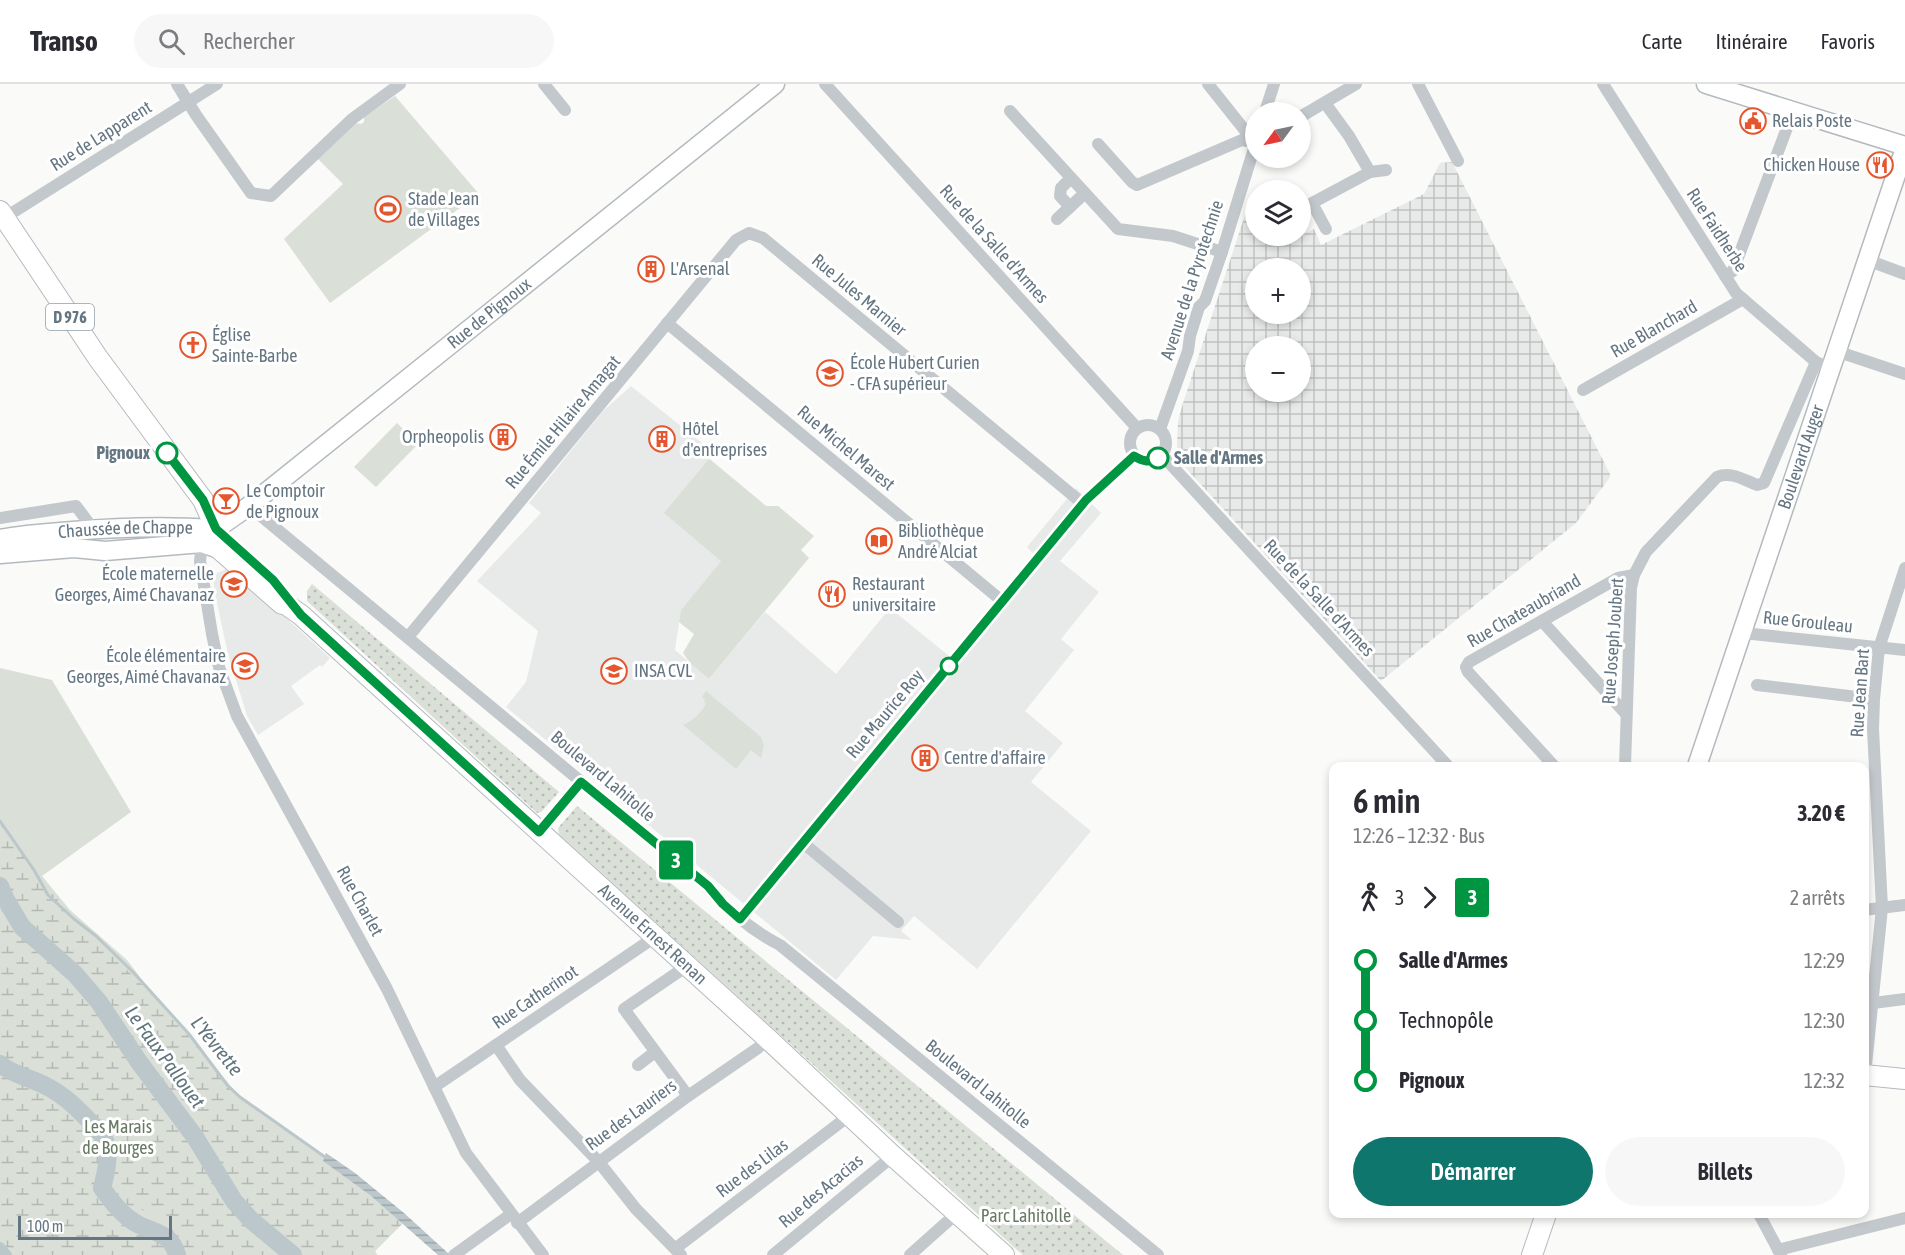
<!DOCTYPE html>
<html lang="fr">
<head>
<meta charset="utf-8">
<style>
  :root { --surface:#fff; --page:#f7f7f7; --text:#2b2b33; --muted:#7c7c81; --line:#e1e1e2; --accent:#0f766e }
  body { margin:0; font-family:"Asap Condensed",sans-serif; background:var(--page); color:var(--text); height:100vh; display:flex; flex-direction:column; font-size:22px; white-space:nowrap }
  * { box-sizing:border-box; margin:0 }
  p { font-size:20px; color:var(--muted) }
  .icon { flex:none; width:33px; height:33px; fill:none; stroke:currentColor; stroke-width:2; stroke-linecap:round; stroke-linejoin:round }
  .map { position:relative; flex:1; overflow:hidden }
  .drawer { position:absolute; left:1329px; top:678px; width:540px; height:456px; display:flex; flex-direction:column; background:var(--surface); border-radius:12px; box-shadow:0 3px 9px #0003 }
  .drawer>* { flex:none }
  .badge { padding:0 12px; border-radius:4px; font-size:21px; line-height:39px }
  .needle { width:39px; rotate:237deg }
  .tools { position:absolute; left:1245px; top:18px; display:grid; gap:12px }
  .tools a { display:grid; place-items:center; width:66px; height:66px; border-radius:50%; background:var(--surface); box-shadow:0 3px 9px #0003; font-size:30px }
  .scale { position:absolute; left:18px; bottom:15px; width:154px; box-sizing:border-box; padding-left:6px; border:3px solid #657683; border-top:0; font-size:16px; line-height:21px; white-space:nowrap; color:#657683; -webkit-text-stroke:4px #fff; paint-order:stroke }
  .map>.badge { position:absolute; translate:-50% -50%; box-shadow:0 0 0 3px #fff }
  .legs { display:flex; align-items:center; gap:9px; height:66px; padding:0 24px; font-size:20px }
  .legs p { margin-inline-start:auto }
  .headline { display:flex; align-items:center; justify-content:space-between; height:102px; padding:0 24px }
  h1 { font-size:33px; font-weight:600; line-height:45px }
  .button { display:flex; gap:12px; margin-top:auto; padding:12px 24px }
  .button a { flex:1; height:69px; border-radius:36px; background:var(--accent); color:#fff; font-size:24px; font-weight:600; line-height:69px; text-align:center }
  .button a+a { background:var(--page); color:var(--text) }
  ul { padding:0 24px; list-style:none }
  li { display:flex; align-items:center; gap:21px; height:60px; font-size:22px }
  li i { display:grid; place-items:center; width:9px; height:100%; margin:0 8px; background:currentColor }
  li i::after { content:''; width:15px; height:15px; margin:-8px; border:4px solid; border-radius:50%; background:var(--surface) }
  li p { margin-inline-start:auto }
  li:first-child i { background:linear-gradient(#0000 50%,currentColor 0) }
  li:last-child i { background:linear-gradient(currentColor 50%,#0000 0) }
  header { display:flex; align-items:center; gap:36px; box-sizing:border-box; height:84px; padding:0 30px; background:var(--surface); border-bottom:2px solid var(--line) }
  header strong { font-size:28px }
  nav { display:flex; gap:33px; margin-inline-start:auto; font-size:21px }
  .search { width:420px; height:54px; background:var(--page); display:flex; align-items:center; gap:15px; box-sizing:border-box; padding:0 21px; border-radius:33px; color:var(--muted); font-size:22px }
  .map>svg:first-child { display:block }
</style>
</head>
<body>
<header>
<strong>Transo</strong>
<div class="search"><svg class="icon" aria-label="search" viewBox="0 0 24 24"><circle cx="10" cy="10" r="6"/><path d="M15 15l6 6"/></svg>Rechercher</div>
<nav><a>Carte</a><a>Itinéraire</a><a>Favoris</a></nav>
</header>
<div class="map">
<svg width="1905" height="1171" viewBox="0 0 1905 1171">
  <defs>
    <pattern id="industrial-grid" width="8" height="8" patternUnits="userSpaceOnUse" patternTransform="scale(1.5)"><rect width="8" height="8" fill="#e8e9e9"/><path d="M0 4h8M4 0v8" fill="none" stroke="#c0c1c2"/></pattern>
    <pattern id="wetland-marsh" width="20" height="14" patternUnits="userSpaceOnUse" patternTransform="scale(1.5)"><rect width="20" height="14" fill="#dadfd7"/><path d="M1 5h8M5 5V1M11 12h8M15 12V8" fill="none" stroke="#b4b9b4"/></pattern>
    <pattern id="park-dots" width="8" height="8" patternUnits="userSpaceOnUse" patternTransform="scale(1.5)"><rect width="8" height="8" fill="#dadfd7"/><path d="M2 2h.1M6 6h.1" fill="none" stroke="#b4b9b4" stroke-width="1.8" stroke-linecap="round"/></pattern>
    <pattern id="water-rules" width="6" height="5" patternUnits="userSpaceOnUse" patternTransform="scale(1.5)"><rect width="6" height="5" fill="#bbc7cb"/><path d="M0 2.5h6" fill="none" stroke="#9ca6aa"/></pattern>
  </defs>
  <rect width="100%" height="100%" fill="#fafaf8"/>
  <g fill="#e8e9e9">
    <path d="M 631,302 L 702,359 L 697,364 L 766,422 L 681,526 L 675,566 L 709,595 L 765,528 L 836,590 L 890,524 L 954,576 L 1037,474 L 1027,463 L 1076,404 L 1101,429 L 1060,477 L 1099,508 L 1061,555 L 1074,566 L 1025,627 L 1063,659 L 1031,698 L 1091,747 L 977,885 L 914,832 L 901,847 L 912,856 L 873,852 L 836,896 L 506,623 L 526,598 L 538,547 L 477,497 L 541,429 L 529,419 L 603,327 Z"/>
    <path d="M 230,483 L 330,574 L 322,583 L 320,581 L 291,602 L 304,620 L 258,651 L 247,632 L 228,570 L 215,510 L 213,491 Z"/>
  </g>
  <path fill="url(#industrial-grid)" fill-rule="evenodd" d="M 1452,78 L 1610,390 L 1610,393 L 1576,439 L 1381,597 L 1183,381 L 1179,371 L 1177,363 L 1178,337 L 1183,319 L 1247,125 L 1255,129 L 1256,152 L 1300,152 L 1314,145 L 1321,161 L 1424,110 L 1440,79 ZM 1256,184 L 1300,184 L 1300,230 L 1256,230 ZM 1256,262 L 1300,262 L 1300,308 L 1256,308 Z"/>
  <g fill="#dadfd7">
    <path d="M 395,12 L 479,110 L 330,219 L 284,155 L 343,100 L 318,75 L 355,39 L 361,40 L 364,38 L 364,33 Z"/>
    <path d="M 397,339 L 418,360 L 376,403 L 354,383 Z"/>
    <path d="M 709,375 L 766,422 L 778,422 L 814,452 L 801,466 L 809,474 L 709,595 L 690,579 L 683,569 L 694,550 L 679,538 L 681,526 L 721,477 L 664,429 Z"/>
    <path d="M 0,584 L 52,596 L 131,728 L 42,792 L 70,826 L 127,876 L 149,905 L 189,950 L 228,1002 L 240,1013 L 342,1085 L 396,1129 L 402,1140 L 375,1167 L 377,1171 L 0,1171 Z"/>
    <path d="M 706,607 L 761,653 L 764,661 L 761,674 L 751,666 L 736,685 L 683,641 C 694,636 700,630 706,620 L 704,618 L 705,615 L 702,613 Z"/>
  </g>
  <path fill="url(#wetland-marsh)" d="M 0,737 L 34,786 L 74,835 L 157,915 L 240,1013 L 402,1140 L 375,1167 L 377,1171 L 186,1171 C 178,1157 171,1143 157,1133 C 143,1123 127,1126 115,1111 L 117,1124 L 175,1163 L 177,1171 L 0,1171 Z"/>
  <g fill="url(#park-dots)">
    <path d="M 312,500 L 559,708 L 541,728 L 537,729 L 307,517 L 307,507 Z"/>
    <path d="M 577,722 L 1123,1171 L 1023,1171 L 1016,1165 L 559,750 L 558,744 Z"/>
  </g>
  <path fill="url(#water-rules)" d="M 326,1069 L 355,1089 L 404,1129 L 450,1171 L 438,1171 L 370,1111 L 323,1077 Z"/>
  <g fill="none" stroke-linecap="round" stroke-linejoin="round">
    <path stroke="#bbc7cb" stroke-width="3" d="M 0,737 L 34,786 L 48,811 L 74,835 L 96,852 L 133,888 L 189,950 L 228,1002 L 240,1013 L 325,1073"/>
    <path stroke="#bbc7cb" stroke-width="10" d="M 0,1163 L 7,1171"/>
    <g stroke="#bbc7cb" stroke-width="18">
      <path d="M 0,802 L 5,814 L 22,843 L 75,890 L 99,918 L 139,978 L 195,1053 L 234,1117 L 251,1136 L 293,1171"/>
      <path d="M 0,980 C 13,991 31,994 46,1002 C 66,1012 80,1027 95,1043 C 98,1047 102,1050 104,1054 C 111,1069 106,1089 102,1104 C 111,1117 121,1130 134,1138 C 151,1149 171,1147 177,1171"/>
    </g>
    <g stroke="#b3babf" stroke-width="21">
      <g id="secondary">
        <path d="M 1706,0 L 1905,62"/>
        <path id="s1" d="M 0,455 C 24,450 49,449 73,447 C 120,443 168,442 216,445"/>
        <path id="s2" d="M 202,459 L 216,445 L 249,422 L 775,0"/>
        <path d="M 0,470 L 74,464 L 105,467 L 202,459 L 213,463"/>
        <path id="s3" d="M 1697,682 L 1905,64"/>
      </g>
    </g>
    <g stroke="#b5babe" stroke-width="22">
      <g id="primary">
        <path d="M 0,127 L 98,274 L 203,416 L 216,445 L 218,464 L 282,520"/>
        <path id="s4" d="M 274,512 L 301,531 L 767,954 L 893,1072 L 1004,1171"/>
        <path d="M 1864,991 L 1905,995"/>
        <path d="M 1532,1171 L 1546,1130"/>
      </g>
    </g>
    <g stroke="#c3c8cc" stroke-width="12">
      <path d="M 177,0 L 196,31 L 251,109 L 271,112 L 352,35 L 400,0"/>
      <path d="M 544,0 L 565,26"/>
      <path d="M 825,0 L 1137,344"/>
      <path d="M 1208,0 L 1255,59"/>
      <path d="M 1418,0 L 1458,77"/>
      <path d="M 1603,0 L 1736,209 L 1816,278 L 1823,281"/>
      <path d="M 1325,19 L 1349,52 L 1370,88 L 1386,86"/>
      <path d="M 1010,27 L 1118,145 L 1173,152 L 1222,168"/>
      <path d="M 1265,28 L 1274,0"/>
      <path d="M 1300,33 L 1356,0"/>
      <path d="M 1098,60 L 1132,98 L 1137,101 L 1242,56 L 1255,59"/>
      <path d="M 1070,123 L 1060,112 L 1061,104 L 1071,94"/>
      <path d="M 4,134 L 217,0"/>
      <path d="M 1057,135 L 1085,109"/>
      <path d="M 1326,145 L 1312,119 L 1370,88"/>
      <path d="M 1867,176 L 1905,190"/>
      <path d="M 1725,192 L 1733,187 L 1793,28"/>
      <path d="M 667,239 L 1002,517"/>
      <path d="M 1836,267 L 1905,290"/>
      <path d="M 1583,306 L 1743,215"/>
      <circle cx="1148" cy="359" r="18"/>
      <path d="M 1160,345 L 1188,267 L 1190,252 L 1199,223 L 1205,217 L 1222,168 L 1256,58"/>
      <path d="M 1162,371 L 1448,682"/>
      <path d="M 249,422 L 708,803 C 729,827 752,847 780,861 L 1158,1171"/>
      <path d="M 0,434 L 76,422 L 88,438 L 88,446"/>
      <path d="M 202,459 L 200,477 L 212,550 L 219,583 L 237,632 L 387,905 L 466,1069 L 543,1171"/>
      <path d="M 1542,537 L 1626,630"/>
      <path d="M 1743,549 L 1905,566"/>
      <path d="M 408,553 L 736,156 L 749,149 L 763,154 L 1082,419"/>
      <path d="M 1757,601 L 1874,615"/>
      <path d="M 1554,682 L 1468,588 L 1466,583 L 1469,578 L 1618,494 L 1634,491"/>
      <path d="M 1625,682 L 1631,504 L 1634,491 L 1646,468 L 1717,393 C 1731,387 1744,396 1757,401 L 1764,399 L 1816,278"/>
      <path d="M 539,748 L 581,697"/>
      <path d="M 802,758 L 898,838"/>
      <path d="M 1864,826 L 1905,821"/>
      <path d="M 740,835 L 1086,416 L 1134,372"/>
      <path d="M 687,882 L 624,925 L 688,1012"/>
      <path d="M 1873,919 L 1905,915"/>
      <path d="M 496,961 L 520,996 L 598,1077 L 636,1125 L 681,1171"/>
      <path d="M 638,981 L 655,968"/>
      <path d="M 1865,991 L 1882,824 L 1873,645 L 1874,615 L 1879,564 L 1905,484"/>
      <path d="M 434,1003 L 655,853"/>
      <path d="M 1759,1130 L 1781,1171"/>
      <path d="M 517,1139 L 688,1012 L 758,964 L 767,954"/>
      <path d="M 676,1164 L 850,1031"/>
      <path d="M 1778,1166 L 1905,1134"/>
      <path d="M 454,1171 L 511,1130"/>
      <path d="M 773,1171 L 893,1072"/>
      <path d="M 910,1171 L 957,1129"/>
    </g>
    <use href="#secondary" stroke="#fff" stroke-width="18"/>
    <use href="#primary" stroke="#fff" stroke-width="20"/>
  </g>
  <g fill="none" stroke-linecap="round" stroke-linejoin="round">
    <g stroke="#fff" stroke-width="14">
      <path id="line-1" d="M 167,369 L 203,416 L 216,445 L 273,496 L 301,531 L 539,748 L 581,698 L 708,802 L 723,820 L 740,835 L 1086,416 L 1134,372 C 1142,377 1149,379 1158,374"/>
    </g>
    <use href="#line-1" stroke="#009641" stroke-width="9"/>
  </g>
  <defs>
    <g id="civic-ring" transform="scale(1.35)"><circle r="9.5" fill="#fff" stroke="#e4572e" stroke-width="1.5"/><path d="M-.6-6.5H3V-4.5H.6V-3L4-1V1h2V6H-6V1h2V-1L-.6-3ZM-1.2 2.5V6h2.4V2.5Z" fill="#e4572e"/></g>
    <g id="restaurant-ring" transform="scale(1.35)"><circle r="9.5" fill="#fff" stroke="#e4572e" stroke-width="1.5"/><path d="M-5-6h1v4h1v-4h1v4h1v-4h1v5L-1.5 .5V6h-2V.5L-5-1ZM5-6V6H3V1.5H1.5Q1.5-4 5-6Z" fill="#e4572e"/></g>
    <g id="stadium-ring" transform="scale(1.35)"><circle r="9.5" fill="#fff" stroke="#e4572e" stroke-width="1.5"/><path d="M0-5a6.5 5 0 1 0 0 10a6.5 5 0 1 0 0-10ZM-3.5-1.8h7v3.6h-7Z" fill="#e4572e"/></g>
    <g id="building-ring" transform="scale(1.35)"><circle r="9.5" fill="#fff" stroke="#e4572e" stroke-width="1.5"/><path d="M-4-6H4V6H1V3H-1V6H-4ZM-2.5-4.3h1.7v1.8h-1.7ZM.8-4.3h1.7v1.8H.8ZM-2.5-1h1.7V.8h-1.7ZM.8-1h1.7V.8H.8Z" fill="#e4572e"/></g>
    <g id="church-ring" transform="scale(1.35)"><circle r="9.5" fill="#fff" stroke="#e4572e" stroke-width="1.5"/><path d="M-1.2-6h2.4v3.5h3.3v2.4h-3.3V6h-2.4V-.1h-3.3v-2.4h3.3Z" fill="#e4572e"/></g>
    <g id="university-ring" transform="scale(1.35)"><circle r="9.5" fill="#fff" stroke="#e4572e" stroke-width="1.5"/><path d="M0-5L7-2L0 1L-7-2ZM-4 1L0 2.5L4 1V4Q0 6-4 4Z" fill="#e4572e"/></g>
    <g id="bar-ring" transform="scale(1.35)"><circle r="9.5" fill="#fff" stroke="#e4572e" stroke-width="1.5"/><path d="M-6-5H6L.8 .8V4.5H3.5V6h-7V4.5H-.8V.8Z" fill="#e4572e"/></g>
    <g id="library-ring" transform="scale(1.35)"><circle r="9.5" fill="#fff" stroke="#e4572e" stroke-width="1.5"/><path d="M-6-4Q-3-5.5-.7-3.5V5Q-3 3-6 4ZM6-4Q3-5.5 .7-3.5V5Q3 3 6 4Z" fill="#e4572e"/></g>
    <g id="school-ring" transform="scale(1.35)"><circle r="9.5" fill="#fff" stroke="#e4572e" stroke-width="1.5"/><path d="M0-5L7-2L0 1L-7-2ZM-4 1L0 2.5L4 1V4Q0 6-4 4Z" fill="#e4572e"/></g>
  </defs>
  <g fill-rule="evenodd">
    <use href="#civic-ring" x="1753" y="37"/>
    <use href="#restaurant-ring" x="1880" y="81"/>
    <use href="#stadium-ring" x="388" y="125"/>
    <use href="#building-ring" x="651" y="185"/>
    <use href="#church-ring" x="193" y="261"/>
    <use href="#university-ring" x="830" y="289"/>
    <use href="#building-ring" x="503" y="353"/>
    <use href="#building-ring" x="662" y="355"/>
    <use href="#bar-ring" x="226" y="417"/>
    <use href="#library-ring" x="879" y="457"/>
    <use href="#school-ring" x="234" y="500"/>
    <use href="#restaurant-ring" x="832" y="510"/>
    <use href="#school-ring" x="245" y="582"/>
    <use href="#university-ring" x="614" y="587"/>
    <use href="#building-ring" x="925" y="674"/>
  </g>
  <g fill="#fff" stroke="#009641" stroke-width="3">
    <circle cx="167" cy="369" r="10"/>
    <circle cx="1158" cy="374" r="10"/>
    <circle cx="949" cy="582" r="8"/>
  </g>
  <g text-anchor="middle" stroke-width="6" stroke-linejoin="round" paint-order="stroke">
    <rect fill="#fff" stroke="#939fa8" stroke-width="1.5" x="46" y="220" width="48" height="26" rx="4.5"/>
    <g font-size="16" font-weight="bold" fill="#657683">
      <text x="70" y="239">D 976</text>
    </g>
    <g font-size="18" fill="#657683" stroke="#fff" text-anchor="start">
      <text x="1772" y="43">Relais Poste</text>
      <text x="1860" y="87" text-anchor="end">Chicken House</text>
      <text x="408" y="121">Stade Jean<tspan x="408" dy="21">de Villages</tspan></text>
      <text x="670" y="191">L'Arsenal</text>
      <text x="212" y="257">Église<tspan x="212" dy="21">Sainte-Barbe</tspan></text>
      <text x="850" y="285">École Hubert Curien<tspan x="850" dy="21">- CFA supérieur</tspan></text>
      <text x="682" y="351">Hôtel<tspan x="682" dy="21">d'entreprises</tspan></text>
      <text x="484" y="359" text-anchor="end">Orpheopolis</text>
      <text x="246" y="413">Le Comptoir<tspan x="246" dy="21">de Pignoux</tspan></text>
      <text x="898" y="453">Bibliothèque<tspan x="898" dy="21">André Alciat</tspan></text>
      <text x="214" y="496" text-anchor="end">École maternelle<tspan x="214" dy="21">Georges, Aimé Chavanaz</tspan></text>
      <text x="852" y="506">Restaurant<tspan x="852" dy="21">universitaire</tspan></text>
      <text x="226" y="578" text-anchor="end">École élémentaire<tspan x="226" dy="21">Georges, Aimé Chavanaz</tspan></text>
      <text x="634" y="593">INSA CVL</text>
      <text x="944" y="680">Centre d'affaire</text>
    </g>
    <g font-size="18" fill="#657683" stroke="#fff">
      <text transform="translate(101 52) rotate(-32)" y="6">Rue de Lapparent</text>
      <text transform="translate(1717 146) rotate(57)" y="6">Rue Faidherbe</text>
      <text transform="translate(994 160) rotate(48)" y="6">Rue de la Salle d'Armes</text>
      <text transform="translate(1192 196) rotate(-72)" y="6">Avenue de la Pyrotechnie</text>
      <text transform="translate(859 211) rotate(40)" y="6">Rue Jules Marnier</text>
      <text dy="6" stroke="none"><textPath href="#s2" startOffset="368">Rue de Pignoux</textPath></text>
      <text transform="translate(1654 245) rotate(-30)" y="6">Rue Blanchard</text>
      <text transform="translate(563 338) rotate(-50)" y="6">Rue Émile Hilaire Amagat</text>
      <text transform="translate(846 364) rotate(40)" y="6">Rue Michel Marest</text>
      <text dy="6" stroke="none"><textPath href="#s3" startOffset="326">Boulevard Auger</textPath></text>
      <text dy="6" stroke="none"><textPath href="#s1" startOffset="126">Chaussée de Chappe</textPath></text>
      <text transform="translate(1319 514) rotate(47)" y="6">Rue de la Salle d'Armes</text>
      <text transform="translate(1524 527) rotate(-30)" y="6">Rue Chateaubriand</text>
      <text transform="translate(1808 538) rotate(6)" y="6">Rue Grouleau</text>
      <text transform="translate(1613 557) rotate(-86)" y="6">Rue Joseph Joubert</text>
      <text transform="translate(1860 609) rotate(-86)" y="6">Rue Jean Bart</text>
      <text transform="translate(885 630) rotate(-50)" y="6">Rue Maurice Roy</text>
      <text transform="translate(603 692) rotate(40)" y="6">Boulevard Lahitolle</text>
      <text transform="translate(360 817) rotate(61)" y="6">Rue Charlet</text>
      <text dy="6" stroke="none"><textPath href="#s4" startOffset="508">Avenue Ernest Renan</textPath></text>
      <text transform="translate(535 913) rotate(-34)" y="6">Rue Catherinot</text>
      <text transform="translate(978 1000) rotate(39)" y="6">Boulevard Lahitolle</text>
      <text transform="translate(631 1031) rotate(-36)" y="6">Rue des Lauriers</text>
      <text transform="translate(752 1084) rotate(-37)" y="6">Rue des Lilas</text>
      <text transform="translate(821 1107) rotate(-40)" y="6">Rue des Acacias</text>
    </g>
    <g font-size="18" font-weight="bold" fill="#657683" stroke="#fff" text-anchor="end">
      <text x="150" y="375">Pignoux</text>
      <text x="1174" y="380" text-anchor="start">Salle d'Armes</text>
    </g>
    <g font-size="18" fill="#687a64" stroke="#fff">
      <text x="118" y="1049">Les Marais<tspan x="118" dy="21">de Bourges</tspan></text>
      <text x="1026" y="1138">Parc Lahitolle</text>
    </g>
    <g font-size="20" font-style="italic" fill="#60757c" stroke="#fff">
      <text transform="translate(217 962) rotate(51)" y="7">L'Yévrette</text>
      <text transform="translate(165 973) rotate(54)" y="7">Le Faux Pallouet</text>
    </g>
  </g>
</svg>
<div class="tools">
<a><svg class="needle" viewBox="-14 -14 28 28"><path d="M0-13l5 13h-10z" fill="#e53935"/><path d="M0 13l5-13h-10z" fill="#7c7c81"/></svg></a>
<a><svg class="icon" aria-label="layers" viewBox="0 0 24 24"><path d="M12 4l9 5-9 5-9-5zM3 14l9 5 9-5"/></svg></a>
<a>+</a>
<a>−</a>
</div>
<div class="scale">100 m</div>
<b class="badge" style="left:676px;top:776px;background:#009641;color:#fff">3</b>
<section class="drawer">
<div class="headline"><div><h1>6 min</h1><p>12:26 – 12:32 · Bus</p></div><b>3.20 €</b></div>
<div class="legs"><svg class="icon" aria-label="walk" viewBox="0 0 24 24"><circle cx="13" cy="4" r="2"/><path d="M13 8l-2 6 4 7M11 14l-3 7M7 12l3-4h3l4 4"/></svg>3<svg class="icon" aria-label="forward" viewBox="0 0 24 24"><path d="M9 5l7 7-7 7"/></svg><b class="badge" style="background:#009641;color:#fff">3</b><p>2 arrêts</p></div>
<ul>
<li><i style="color:#009641"></i><b>Salle d'Armes</b><p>12:29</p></li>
<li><i style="color:#009641"></i><span>Technopôle</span><p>12:30</p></li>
<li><i style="color:#009641"></i><b>Pignoux</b><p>12:32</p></li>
</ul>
<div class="button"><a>Démarrer</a><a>Billets</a></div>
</section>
</div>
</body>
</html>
